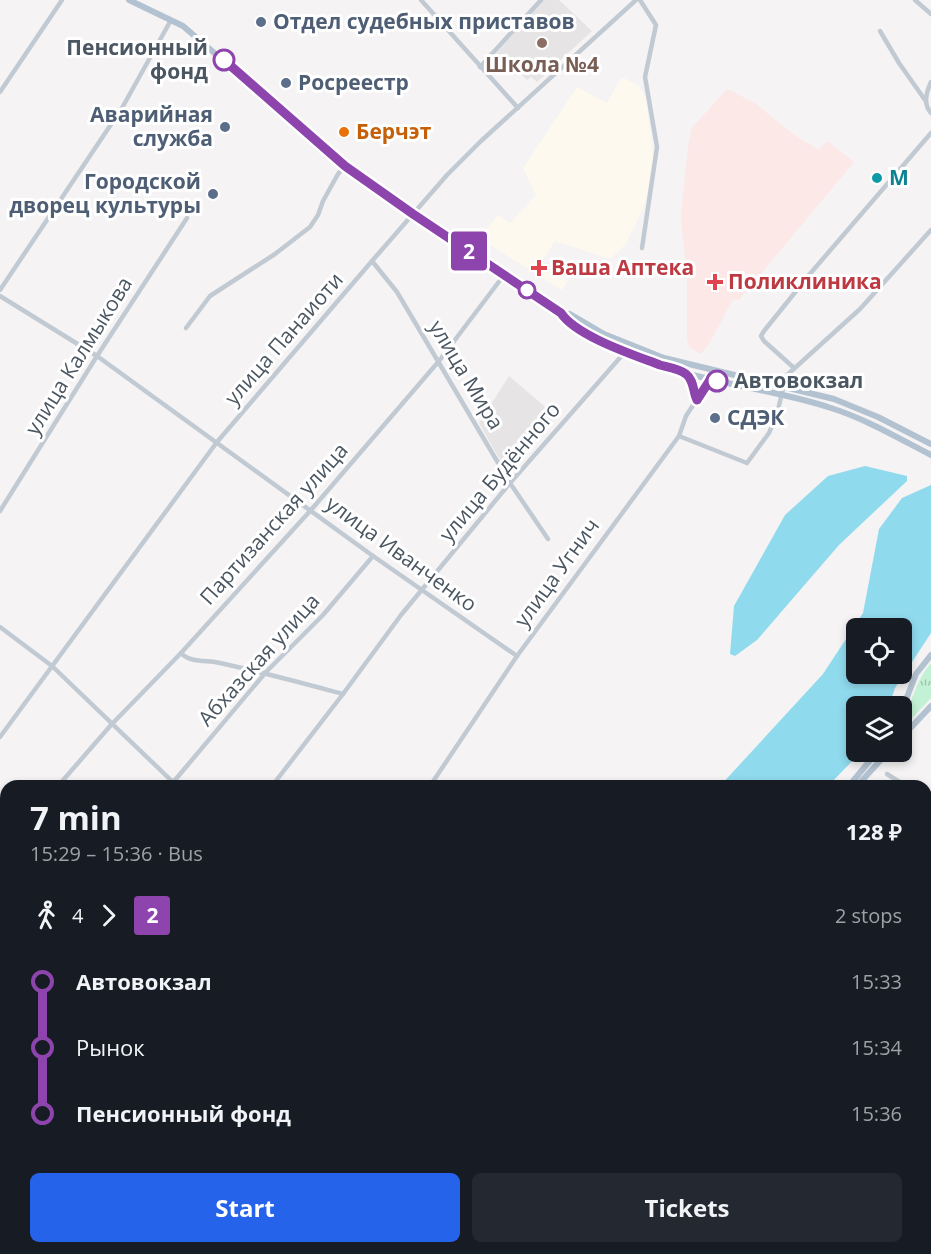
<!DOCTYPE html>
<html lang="en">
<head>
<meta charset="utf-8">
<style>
  :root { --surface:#171b24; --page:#242831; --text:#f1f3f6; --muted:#9ea1a6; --accent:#2563eb }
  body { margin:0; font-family:"Open Sans",sans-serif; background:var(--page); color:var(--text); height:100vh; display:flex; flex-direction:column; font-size:22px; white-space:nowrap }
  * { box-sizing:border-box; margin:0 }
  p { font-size:20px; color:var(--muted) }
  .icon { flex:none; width:33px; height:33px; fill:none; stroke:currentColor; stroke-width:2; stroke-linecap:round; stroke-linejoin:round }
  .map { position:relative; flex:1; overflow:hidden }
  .drawer { position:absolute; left:0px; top:780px; width:932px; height:474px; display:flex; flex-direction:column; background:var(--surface); border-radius:18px 18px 0 0; box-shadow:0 3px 9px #0003 }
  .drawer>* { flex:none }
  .badge { padding:0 12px; border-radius:4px; font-size:21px; line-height:39px }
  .fabs { position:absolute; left:846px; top:618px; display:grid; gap:12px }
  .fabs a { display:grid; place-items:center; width:66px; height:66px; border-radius:9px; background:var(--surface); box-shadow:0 3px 9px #0003; font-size:30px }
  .map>.badge { position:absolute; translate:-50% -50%; box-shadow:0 0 0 3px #fff }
  .legs { display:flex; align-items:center; gap:9px; height:66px; padding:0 30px; font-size:20px }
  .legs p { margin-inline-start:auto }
  .headline { display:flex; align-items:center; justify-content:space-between; height:102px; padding:0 30px }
  h1 { font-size:33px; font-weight:700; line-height:45px }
  .primary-button { display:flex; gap:12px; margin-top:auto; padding:12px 30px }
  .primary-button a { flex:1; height:69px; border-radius:9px; background:var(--accent); color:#fff; font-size:24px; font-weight:700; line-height:69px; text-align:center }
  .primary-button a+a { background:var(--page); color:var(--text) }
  ul { padding:0 30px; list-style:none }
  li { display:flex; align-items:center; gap:21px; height:66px; font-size:22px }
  li i { display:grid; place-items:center; width:9px; height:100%; margin:0 8px; background:currentColor }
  li i::after { content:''; width:15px; height:15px; margin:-8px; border:4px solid; border-radius:50%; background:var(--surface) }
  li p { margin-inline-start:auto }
  li:first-child i { background:linear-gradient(#0000 50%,currentColor 0) }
  li:last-child i { background:linear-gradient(currentColor 50%,#0000 0) }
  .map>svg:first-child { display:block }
</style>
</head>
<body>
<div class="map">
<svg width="931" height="1254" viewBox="0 0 931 1254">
  <defs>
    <pattern id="grass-tufts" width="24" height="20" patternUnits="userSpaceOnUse" patternTransform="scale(1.5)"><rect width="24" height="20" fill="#c3f1d5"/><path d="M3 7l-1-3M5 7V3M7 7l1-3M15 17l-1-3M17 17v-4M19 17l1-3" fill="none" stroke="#a0c6b0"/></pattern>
  </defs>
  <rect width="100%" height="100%" fill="#f5f3f3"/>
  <path fill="#fdf9ef" d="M 622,77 L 639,86 L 646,98 L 654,163 L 644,207 L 625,245 L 610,259 L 555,241 L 541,262 L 568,280 L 562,290 L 479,238 L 498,215 L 510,223 L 536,195 L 523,168 L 577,87 L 607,103 Z"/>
  <g fill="#e6e4e5">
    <path d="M 543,0 L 559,0 L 592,31 L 537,82 L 531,77 L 527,80 L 519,72 L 515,76 L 495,55 Z"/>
    <path d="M 509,376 L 556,416 L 507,472 L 479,423 Z"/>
  </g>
  <path fill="#fce8e6" d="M 726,90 L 730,90 L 756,104 L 794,135 L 819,150 L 827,141 L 854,162 L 739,300 L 733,299 L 710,342 L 701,354 L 689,347 L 687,337 L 687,279 L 681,217 L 688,148 L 692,128 Z"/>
  <path fill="url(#grass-tufts)" d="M 931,663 L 931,698 L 903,728 L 902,727 C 911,705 915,681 931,663 Z"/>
  <g fill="#90daee" fill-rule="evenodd">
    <path d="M 865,466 L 907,476 L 907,481 L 839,545 L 757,640 L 735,656 L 730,654 L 734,606 L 785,515 L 828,476 Z"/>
    <path d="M 931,485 L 931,633 L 895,688 L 889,706 L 856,706 L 856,752 L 861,752 L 828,786 L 720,786 L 823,674 L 863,613 L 879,529 L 902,498 ZM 902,628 L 902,674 L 856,674 L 856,628 Z"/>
    <path d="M 280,1248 L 406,1248 L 400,1254 L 271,1254 Z"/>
  </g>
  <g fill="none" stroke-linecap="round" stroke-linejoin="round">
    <g stroke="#c1cad2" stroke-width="4.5">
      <path d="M 421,0 L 518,108"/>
      <path d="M 640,0 L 656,25 L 645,77 L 657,147 L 642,248"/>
      <path d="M 915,0 L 931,14"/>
      <path d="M 880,31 L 899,63 L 925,100"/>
      <path d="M 480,67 L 541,0"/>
      <path d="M 931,82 C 926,93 923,104 931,113"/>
      <path d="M 0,92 L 62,0"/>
      <path d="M 372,261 L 397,292 L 510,483 L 548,539"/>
      <path d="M 0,290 L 122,108 L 171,20"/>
      <path d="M 0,296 L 97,356 L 373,556 L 517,656"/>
      <path d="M 186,328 L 210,296 L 275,254 L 310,227 L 318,215 L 323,201 L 338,174 L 345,166"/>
      <path d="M 793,367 L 764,341 L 761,336 L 764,331 L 809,275 L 931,133"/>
      <path d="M 679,436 L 747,463 L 769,433 L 777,414 L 786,376 L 860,309 L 931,230"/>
      <path d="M 0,511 L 97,356 L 187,218"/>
      <path d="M 0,627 L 52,666 L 177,786"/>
      <path d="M 181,653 C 190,663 207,660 220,663 C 262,672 302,683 343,694"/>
      <path d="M 0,737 L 217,442 L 372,261 L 447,175 L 481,141 L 636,0"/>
      <path d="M 887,774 L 906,786"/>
      <path d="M 58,786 L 111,725 L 181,653 L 311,510 L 439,361 L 504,275"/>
      <path d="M 170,786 L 266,672 L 323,615 L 373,556"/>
      <path d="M 272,786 L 343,694 L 401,615 L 510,483 L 625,352"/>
      <path d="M 430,786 L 517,656 L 679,436 L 686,416 L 710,379"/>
      <path d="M 926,799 L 931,803"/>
      <path d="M 0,852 L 6,845"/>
      <path d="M 926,868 L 931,862"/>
      <path d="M 0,986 L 6,979"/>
      <path d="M 926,1029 L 931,1037"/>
      <path d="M 0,1099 L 6,1104"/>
      <path d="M 0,1185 L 6,1177"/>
      <path d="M 926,1245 L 931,1241"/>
      <path d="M 577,1248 L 581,1254"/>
      <path d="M 830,1248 L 834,1254"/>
      <path d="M 9,1254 L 13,1248"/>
      <path d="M 600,1254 L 609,1248"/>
      <path d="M 913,1254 L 921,1248"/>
    </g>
    <g stroke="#b3c2d1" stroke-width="6">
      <path d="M 129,0 L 183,26 L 345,166 L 413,214 L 561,313 C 570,325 585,332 598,339 C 634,357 672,371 710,379 C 751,389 792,395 831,408 C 866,419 898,438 931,455"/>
      <path d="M 561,313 L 570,314 L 604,334 L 664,358 L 834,399 L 878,417 L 931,444"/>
      <path d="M 902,710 L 916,674 L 931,655"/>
      <path d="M 902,737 L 931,706"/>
      <path d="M 849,786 L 877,752"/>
      <path d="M 857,786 L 888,752"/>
      <path d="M 428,1254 L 434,1248"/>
    </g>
  </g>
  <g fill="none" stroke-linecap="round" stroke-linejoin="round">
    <g stroke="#fff" stroke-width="14">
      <path id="line-1" d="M 224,60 L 345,166 L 413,214 L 561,313 C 576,336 634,355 660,365 C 668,367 680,369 686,374 C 694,380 693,392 697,400 L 710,380 L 717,381"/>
    </g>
    <use href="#line-1" stroke="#8e44ad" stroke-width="9"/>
  </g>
  <g fill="#5c6f8a" stroke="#fff" stroke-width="2">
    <circle cx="261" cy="22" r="6"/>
    <circle cx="286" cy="83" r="6"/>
    <circle cx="225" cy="127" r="6"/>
    <circle cx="213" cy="194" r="6"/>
    <circle cx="715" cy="418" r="6"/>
  </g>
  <circle fill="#8d6e63" stroke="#fff" stroke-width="2" cx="542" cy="43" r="6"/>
  <g fill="#fff" stroke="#8e44ad" stroke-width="3">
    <circle cx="224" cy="60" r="10"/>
    <circle cx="527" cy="290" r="8"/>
    <circle cx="717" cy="381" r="10"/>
  </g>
  <circle fill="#e8710a" stroke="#fff" stroke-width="2" cx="344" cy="132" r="6"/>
  <circle fill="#0f9aa8" stroke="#fff" stroke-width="2" cx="877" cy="178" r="6"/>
  <g fill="#e0444e" stroke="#fff" stroke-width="2">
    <path d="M536 259h6v6h6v6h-6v6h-6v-6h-6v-6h6z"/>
    <path d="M712 273h6v6h6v6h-6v6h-6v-6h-6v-6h6z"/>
  </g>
  <g text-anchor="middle" stroke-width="6" stroke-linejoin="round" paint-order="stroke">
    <g font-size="21" font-weight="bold" fill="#4e5e75" stroke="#fff" text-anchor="start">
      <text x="273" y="29">Отдел судебных приставов</text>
      <text x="298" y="90">Росреестр</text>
      <text x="213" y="122" text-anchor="end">Аварийная<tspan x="213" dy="24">служба</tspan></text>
      <text x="201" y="189" text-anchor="end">Городской<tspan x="201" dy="24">дворец культуры</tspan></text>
      <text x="727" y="425">СДЭК</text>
    </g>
    <g font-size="21" font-weight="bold" fill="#4a5661" stroke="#fff" text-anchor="end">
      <text x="208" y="55">Пенсионный<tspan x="208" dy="24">фонд</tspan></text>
      <text x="734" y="388" text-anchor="start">Автовокзал</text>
    </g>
    <g font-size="21" font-weight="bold" fill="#785e54" stroke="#fff">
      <text x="542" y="72">Школа №4</text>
    </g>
    <g font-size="21" font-weight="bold" fill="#c56008" stroke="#fff" text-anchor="start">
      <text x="356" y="139">Берчэт</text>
    </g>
    <g font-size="21" font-weight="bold" fill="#0d838f" stroke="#fff" text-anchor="start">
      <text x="889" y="185">М</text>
    </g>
    <g font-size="21" font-weight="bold" fill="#be3a42" stroke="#fff" text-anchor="start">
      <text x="551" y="275">Ваша Аптека</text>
      <text x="728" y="289">Поликлиника</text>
    </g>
    <g font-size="21" fill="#4a5661" stroke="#fff">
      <text transform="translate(284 339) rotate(-49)" y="7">улица Панаиоти</text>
      <text transform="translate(79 356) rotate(-58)" y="7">улица Калмыкова</text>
      <text transform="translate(466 375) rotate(59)" y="7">улица Мира</text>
      <text transform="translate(500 472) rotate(-50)" y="7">улица Будённого</text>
      <text transform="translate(274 524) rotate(-48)" y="7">Партизанская улица</text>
      <text transform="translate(401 554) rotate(36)" y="7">улица Иванченко</text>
      <text transform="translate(557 573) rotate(-54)" y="7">улица Угнич</text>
      <text transform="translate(259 660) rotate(-48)" y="7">Абхазская улица</text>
    </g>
  </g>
</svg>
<div class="fabs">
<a><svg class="icon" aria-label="locate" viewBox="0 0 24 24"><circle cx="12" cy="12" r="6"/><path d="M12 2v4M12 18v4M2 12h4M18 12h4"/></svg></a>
<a><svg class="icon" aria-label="layers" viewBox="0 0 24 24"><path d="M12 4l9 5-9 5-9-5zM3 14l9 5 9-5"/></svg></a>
</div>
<b class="badge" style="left:469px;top:251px;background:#8e44ad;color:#fff">2</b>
<section class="drawer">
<div class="headline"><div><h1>7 min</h1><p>15:29 – 15:36 · Bus</p></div><b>128 ₽</b></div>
<div class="legs"><svg class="icon" aria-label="walk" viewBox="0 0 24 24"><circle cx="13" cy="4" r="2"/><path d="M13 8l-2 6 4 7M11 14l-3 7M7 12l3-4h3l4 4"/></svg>4<svg class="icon" aria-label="forward" viewBox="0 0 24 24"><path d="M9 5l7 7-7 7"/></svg><b class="badge" style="background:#8e44ad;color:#fff">2</b><p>2 stops</p></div>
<ul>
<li><i style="color:#8e44ad"></i><b>Автовокзал</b><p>15:33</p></li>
<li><i style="color:#8e44ad"></i><span>Рынок</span><p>15:34</p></li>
<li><i style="color:#8e44ad"></i><b>Пенсионный фонд</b><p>15:36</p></li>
</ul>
<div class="primary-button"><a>Start</a><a>Tickets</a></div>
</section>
</div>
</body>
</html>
